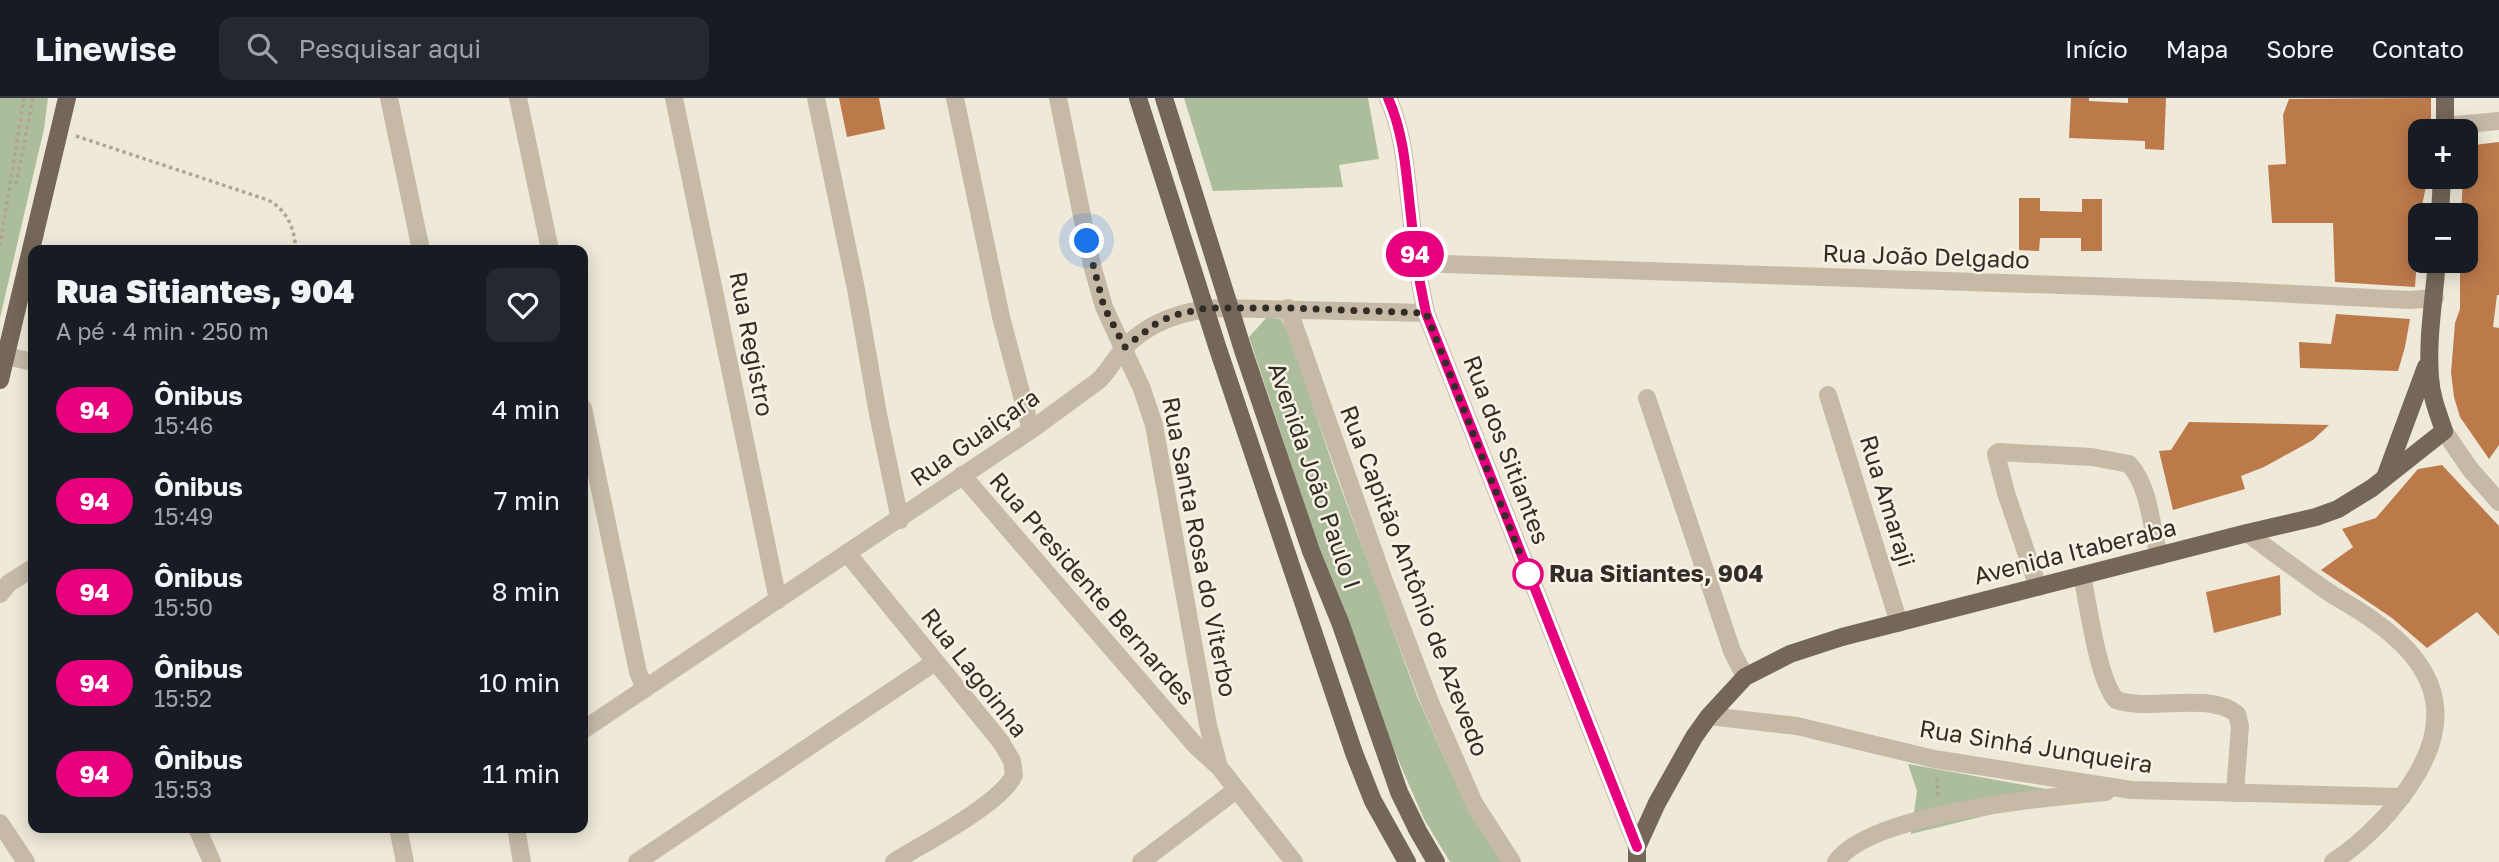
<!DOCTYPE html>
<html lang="pt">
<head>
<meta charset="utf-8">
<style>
  :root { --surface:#171b24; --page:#242831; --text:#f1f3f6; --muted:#9ea1a6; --line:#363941 }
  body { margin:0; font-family:"Golos Text",sans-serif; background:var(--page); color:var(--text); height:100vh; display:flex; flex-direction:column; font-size:26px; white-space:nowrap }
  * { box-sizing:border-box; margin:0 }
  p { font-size:23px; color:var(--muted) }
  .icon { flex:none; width:38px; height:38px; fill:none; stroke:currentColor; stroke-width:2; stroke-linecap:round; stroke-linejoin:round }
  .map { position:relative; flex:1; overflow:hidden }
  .details { position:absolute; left:28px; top:147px; width:560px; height:588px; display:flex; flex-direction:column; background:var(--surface); border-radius:14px; box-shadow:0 4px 18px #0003 }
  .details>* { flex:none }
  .badge { padding:0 14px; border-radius:23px; font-size:24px; line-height:46px }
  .tools { position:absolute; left:2408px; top:21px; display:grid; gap:14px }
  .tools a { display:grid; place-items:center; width:70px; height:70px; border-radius:14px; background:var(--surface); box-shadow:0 4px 18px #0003; font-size:35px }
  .you { position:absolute; width:35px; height:35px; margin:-18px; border:5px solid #fff; border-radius:50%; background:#1a73e8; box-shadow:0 0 0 10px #1a73e833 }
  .map>.badge { position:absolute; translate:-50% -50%; box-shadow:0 0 0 4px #fff }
  .round { display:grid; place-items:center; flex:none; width:74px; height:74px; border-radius:14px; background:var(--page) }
  .overview { display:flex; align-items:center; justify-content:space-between; height:119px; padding:0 28px }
  h1 { font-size:33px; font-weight:800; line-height:52px }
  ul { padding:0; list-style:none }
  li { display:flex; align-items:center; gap:21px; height:91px; padding:0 28px }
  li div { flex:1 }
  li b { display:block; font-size:26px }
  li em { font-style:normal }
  li .badge { min-width:77px; font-weight:700; text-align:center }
  header { display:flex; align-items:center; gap:42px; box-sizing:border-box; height:98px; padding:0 35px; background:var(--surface); border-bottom:2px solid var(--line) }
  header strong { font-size:33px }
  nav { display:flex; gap:38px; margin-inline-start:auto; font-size:24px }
  .search { width:490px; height:63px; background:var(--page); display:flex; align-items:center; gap:18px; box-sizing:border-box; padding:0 24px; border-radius:14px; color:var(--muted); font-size:26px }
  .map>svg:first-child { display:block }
</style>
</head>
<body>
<header>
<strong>Linewise</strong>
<div class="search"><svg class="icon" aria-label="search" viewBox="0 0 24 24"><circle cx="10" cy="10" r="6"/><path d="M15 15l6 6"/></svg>Pesquisar aqui</div>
<nav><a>Início</a><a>Mapa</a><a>Sobre</a><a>Contato</a></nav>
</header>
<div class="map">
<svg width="2499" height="764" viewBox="0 0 2499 764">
  <rect width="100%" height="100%" fill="#efe9da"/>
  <g fill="#acbd9b">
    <path d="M 0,0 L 48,0 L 44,31 L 0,220 Z"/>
    <path d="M 1184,0 L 1368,0 L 1379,61 L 1339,67 L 1343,89 L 1213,93 Z"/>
    <path d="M 1267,219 L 1281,221 L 1289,236 L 1336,377 L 1417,598 L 1449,670 L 1503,764 L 1450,764 L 1424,721 L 1386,634 L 1345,512 L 1316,441 L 1249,239 Z"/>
    <path d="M 1908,666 L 2074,696 L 1911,736 L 1917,693 Z"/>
  </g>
  <g fill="#bc7a4b">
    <path d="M 839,0 L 879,0 L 885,31 L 847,39 Z"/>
    <path d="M 2071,0 L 2089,0 L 2089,3 L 2128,5 L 2128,0 L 2166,0 L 2164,52 L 2145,51 L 2145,43 L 2069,40 Z"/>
    <path d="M 2431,0 L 2431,33 L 2420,33 L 2420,79 L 2428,79 L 2420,117 L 2415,189 L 2335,184 L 2333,125 L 2272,125 L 2268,67 L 2286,66 L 2283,17 L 2289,1 Z"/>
    <path d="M 2499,44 L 2499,197 L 2497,197 L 2493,229 L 2499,230 L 2499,347 L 2489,361 L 2460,319 L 2454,299 L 2451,275 L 2455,225 L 2460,211 L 2460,163 L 2466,163 L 2466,117 L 2461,117 L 2463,79 L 2466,79 L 2466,48 Z"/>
    <path d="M 2019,100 L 2040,100 L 2040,113 L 2082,114 L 2082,101 L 2102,101 L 2102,153 L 2081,153 L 2081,140 L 2040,140 L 2039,153 L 2019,152 Z"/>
    <path d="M 2336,216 L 2410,221 L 2405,249 L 2398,273 L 2300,270 L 2299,244 L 2331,246 Z"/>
    <path d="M 2189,324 L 2329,327 L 2313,342 L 2264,369 L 2241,378 L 2245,391 L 2173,412 L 2159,353 L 2171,352 Z"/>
    <path d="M 2442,367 L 2499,428 L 2499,538 L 2477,514 L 2427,550 L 2392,520 L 2321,472 L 2353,449 L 2342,431 L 2376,420 L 2418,371 Z"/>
    <path d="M 2280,477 L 2281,517 L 2214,535 L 2206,494 Z"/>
  </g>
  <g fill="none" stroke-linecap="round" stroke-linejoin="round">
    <g stroke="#b1a591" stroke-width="3.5" stroke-dasharray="3.5 3.5" stroke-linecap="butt">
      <path d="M 76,38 L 268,102 C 288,113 294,130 296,152"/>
      <path d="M 16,86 L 33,0"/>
      <path d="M 0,148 L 24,0"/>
      <path d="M 1937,680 L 1938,700"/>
    </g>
    <g stroke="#c6baa7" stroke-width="18">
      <path d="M 389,0 L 421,152"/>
      <path d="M 518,0 L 550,152"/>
      <path d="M 674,0 L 778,502"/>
      <path d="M 816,0 L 856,191 L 878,316 L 900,422"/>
      <path d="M 955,0 L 1001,219 L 1031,332"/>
      <path d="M 1058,0 L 1092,167 L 1104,209 L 1142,291 L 1154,327 L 1208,627 L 1219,669"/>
      <path d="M 1388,0 C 1405,38 1406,78 1411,118 C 1414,151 1419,183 1426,215 L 1637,749"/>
      <path d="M 2445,28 L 2499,23"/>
      <path d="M 1416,165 L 2235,193 L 2410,202 L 2435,200"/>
      <path d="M 1288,210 L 1384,483 L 1430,604 L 1474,705 L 1512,764"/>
      <path d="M 6,258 L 33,264"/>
      <path d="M 1828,297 L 1899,525"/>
      <path d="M 1647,300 L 1732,553 L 1745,579"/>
      <path d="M 583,310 L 638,574 L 645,591"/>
      <path d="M 2444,333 L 2470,371 L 2499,404"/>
      <path d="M 962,377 L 1196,648 L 1219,669 L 1294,764"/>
      <path d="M 2247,435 C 2273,454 2298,473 2324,491 C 2340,502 2358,511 2374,523 C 2431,563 2455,612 2417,676 C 2397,710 2366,742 2333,764"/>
      <path d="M 847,455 L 1001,644 L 1012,663 L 1014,677 C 1001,706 922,746 894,764"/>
      <path d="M 2082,478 C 2089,509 2097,579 2116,602 C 2151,614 2208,593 2237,616 L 2240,628 L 2235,695"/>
      <path d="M 2038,489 L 2006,395 L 1996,356 L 1998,354 L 2092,359 L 2129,366 C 2150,389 2151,429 2159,458"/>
      <path d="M 0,496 L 9,485 L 33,470"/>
      <path d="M 1709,618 L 1797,628 L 1934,661 L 2131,692 L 2402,699"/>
      <path d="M 583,632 L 1031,332 L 1098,283 C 1109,273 1115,259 1126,248 C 1152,222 1184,212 1220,210 L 1426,215"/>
      <path d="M 0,725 L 26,764"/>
      <path d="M 197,730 L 212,764"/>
      <path d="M 398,730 L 405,764"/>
      <path d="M 516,730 L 522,764"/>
      <path d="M 637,764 L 935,564"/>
      <path d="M 1141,764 L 1236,692"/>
      <path d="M 1836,764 C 1870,715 2047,699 2106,694"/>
    </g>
    <g stroke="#746759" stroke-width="18">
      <path d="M 1138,0 L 1217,248 L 1354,655 L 1373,703 L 1407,764"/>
      <path d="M 1164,0 L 1243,252 L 1311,453 L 1340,524 L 1399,694 L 1418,733 L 1436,764"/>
      <path d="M 2445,33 L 2445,0"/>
      <path d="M 2440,117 L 2442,79"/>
      <path d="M 0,282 L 67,0"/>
      <path d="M 2386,377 L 2426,269"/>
      <path d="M 1637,764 L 1637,749 L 1657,705 L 1694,639 L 1709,618 L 1745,579 L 1790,556 L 1842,539 L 2247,435 L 2316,419 L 2338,411 L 2372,390 L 2444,333 C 2438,315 2431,298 2430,279 C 2427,241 2434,201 2437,163"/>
    </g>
  </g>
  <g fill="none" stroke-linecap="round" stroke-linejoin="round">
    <g stroke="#fff" stroke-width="16">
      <path id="line" d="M 1388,0 C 1405,38 1406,77 1411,118 C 1414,151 1419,183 1426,215 L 1637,749"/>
    </g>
    <use href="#line" stroke="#e6007e" stroke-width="10"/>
    <path stroke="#332d27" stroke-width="7" stroke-dasharray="0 12.6" d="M 1087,143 L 1104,209 L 1125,249 L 1158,224 L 1175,217 L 1206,210 L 1288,210 L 1426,215 L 1528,476"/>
  </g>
  <circle fill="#fff" stroke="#e6007e" stroke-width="3.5" cx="1528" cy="476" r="14"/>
  <g text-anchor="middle" stroke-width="5" stroke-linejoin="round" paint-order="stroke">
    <g font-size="24" fill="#332d27" stroke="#f7f2e5">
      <text transform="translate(1926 159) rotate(2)" y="8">Rua João Delgado</text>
      <text transform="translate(751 246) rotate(79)" y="8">Rua Registro</text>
      <text transform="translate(975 340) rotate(-35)" y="8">Rua Guaiçara</text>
      <text transform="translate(1506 352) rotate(69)" y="8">Rua dos Sitiantes</text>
      <text transform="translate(1314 378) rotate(71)" y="8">Avenida João Paulo I</text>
      <text transform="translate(1887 403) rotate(73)" y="8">Rua Amaraji</text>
      <text transform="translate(1199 449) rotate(79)" y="8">Rua Santa Rosa do Viterbo</text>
      <text transform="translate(2075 454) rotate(-14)" y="8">Avenida Itaberaba</text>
      <text transform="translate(1414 483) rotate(69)" y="8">Rua Capitão Antônio de Azevedo</text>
      <text transform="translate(1092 491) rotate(49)" y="8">Rua Presidente Bernardes</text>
      <text transform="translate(974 575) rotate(52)" y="8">Rua Lagoinha</text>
      <text transform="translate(2036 649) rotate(9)" y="8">Rua Sinhá Junqueira</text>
    </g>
    <g font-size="24" font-weight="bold" fill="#332d27" stroke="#f7f2e5" text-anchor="start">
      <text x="1549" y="484">Rua Sitiantes, 904</text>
    </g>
  </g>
</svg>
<div class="tools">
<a>+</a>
<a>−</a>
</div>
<div class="you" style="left:1087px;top:143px"></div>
<b class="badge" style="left:1415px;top:156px;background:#e6007e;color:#fff">94</b>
<section class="details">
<div class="overview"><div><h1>Rua Sitiantes, 904</h1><p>A pé · 4 min · 250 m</p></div><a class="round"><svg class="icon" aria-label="heart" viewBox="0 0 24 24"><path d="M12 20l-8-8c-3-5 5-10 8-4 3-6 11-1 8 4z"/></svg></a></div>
<ul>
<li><span class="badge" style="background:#e6007e;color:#fff">94</span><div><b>Ônibus</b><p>15:46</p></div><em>4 min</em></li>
<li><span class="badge" style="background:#e6007e;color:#fff">94</span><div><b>Ônibus</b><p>15:49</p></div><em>7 min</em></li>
<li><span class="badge" style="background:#e6007e;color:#fff">94</span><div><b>Ônibus</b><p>15:50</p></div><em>8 min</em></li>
<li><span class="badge" style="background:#e6007e;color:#fff">94</span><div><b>Ônibus</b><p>15:52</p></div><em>10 min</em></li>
<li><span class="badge" style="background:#e6007e;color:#fff">94</span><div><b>Ônibus</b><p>15:53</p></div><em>11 min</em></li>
</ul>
</section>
</div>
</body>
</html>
